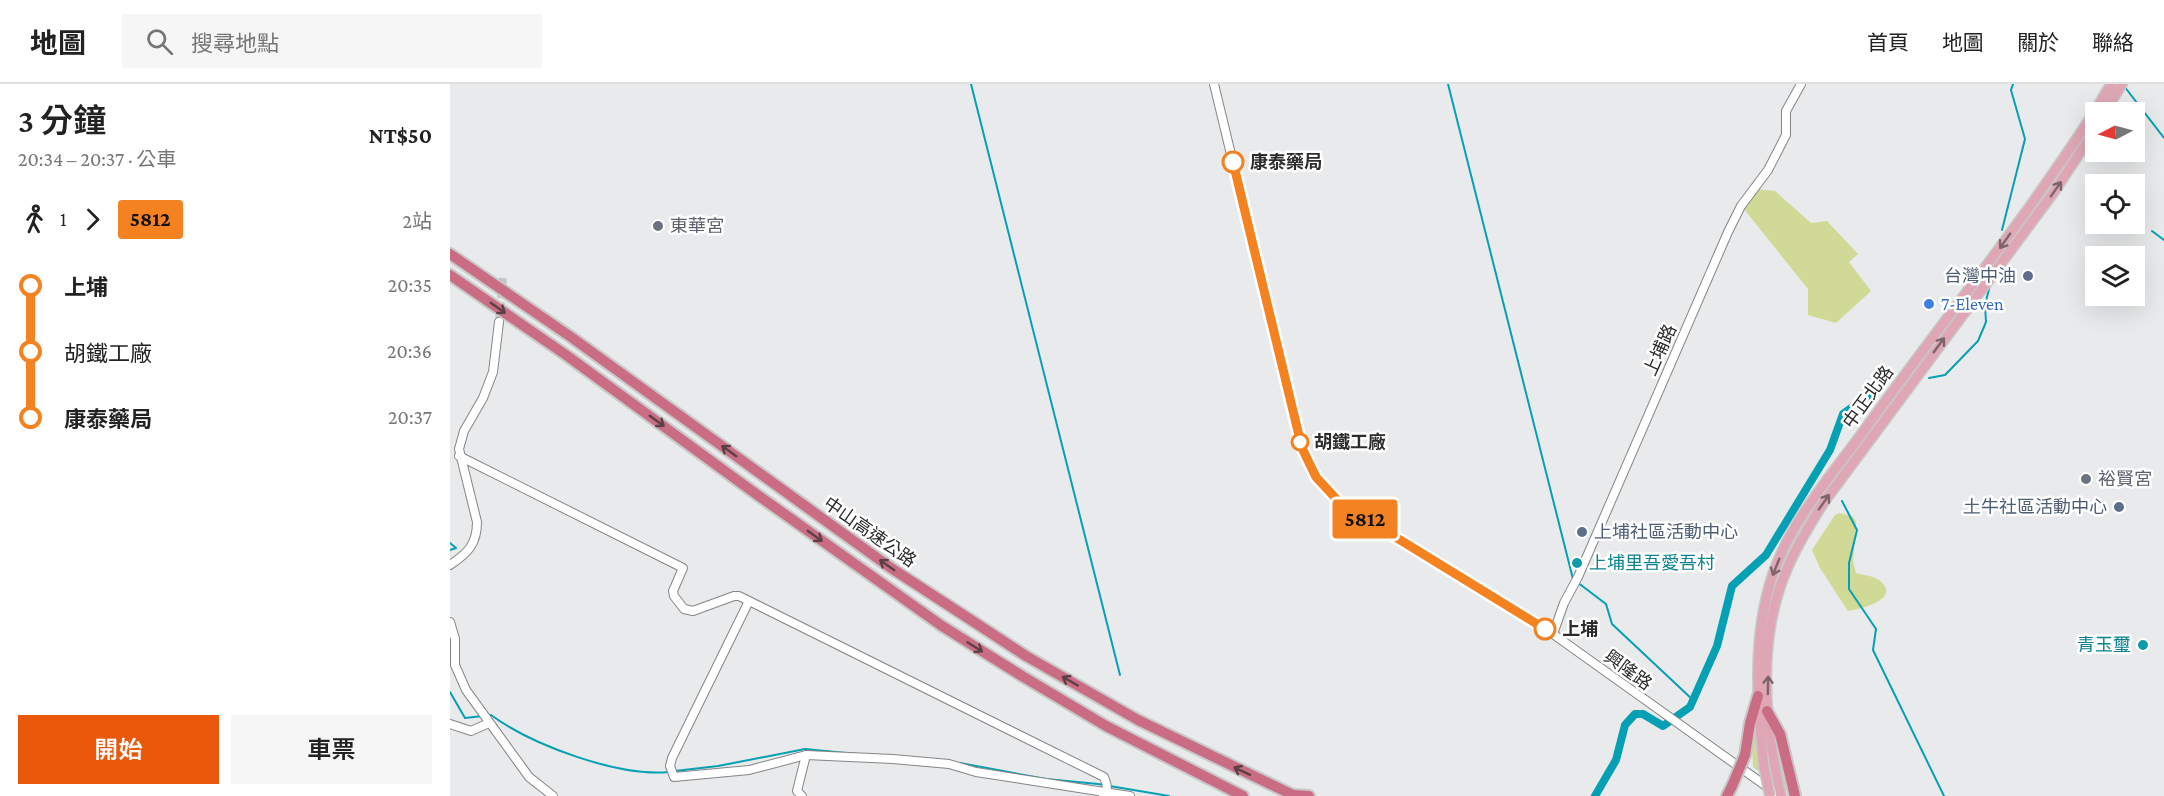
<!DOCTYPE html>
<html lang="zh-TW">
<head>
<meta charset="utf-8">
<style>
  :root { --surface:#fff; --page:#f6f6f6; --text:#222; --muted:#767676; --line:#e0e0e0; --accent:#ea580c }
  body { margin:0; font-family:"Crimson Pro","Noto Sans TC",serif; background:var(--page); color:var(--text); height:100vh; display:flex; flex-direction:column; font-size:22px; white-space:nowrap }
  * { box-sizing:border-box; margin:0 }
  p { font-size:20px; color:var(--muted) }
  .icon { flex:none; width:33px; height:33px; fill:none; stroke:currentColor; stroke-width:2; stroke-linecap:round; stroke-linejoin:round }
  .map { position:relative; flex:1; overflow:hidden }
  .drawer { display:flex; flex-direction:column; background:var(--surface); width:450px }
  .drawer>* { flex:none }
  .badge { padding:0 12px; border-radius:4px; font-size:21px; line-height:39px }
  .needle { width:39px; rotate:264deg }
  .controls { position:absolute; left:1635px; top:18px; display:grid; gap:12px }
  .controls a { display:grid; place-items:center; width:60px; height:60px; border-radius:0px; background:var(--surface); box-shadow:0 6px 24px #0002; font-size:30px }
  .map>.badge { position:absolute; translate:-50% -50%; box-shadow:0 0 0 3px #fff }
  .legs { display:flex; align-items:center; gap:9px; height:66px; padding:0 18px; font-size:20px }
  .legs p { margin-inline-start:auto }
  .summary { display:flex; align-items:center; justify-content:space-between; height:102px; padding:0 18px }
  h1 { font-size:33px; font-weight:600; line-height:45px }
  .action { display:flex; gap:12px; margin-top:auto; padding:12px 18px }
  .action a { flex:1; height:69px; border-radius:0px; background:var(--accent); color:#fff; font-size:24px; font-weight:600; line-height:69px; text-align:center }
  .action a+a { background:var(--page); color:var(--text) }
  ul { padding:0 18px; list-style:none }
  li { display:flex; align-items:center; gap:21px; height:66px; font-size:22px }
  li i { display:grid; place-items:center; width:9px; height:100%; margin:0 8px; background:currentColor }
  li i::after { content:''; width:15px; height:15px; margin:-8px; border:4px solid; border-radius:50%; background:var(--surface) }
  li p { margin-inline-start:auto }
  li:first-child i { background:linear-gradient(#0000 50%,currentColor 0) }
  li:last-child i { background:linear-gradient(currentColor 50%,#0000 0) }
  header { display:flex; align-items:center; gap:36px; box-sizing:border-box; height:84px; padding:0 30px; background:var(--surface); border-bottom:2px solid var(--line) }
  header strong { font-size:28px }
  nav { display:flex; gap:33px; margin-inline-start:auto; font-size:21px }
  .search { width:420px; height:54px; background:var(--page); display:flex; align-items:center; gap:15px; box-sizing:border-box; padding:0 21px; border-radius:0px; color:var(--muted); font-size:22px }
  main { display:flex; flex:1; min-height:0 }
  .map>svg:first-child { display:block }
</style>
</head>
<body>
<header>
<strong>地圖</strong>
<div class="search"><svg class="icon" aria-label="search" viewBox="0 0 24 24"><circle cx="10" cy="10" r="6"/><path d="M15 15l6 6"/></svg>搜尋地點</div>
<nav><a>首頁</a><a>地圖</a><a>關於</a><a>聯絡</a></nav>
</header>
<main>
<section class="drawer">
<div class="summary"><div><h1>3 分鐘</h1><p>20:34 – 20:37 · 公車</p></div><b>NT$50</b></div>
<div class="legs"><svg class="icon" aria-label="walk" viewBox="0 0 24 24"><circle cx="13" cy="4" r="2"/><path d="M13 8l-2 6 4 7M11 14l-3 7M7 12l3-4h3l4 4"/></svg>1<svg class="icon" aria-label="forward" viewBox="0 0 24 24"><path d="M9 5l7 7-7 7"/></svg><b class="badge" style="background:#f58220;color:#111">5812</b><p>2站</p></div>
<ul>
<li><i style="color:#f58220"></i><b>上埔</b><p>20:35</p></li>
<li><i style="color:#f58220"></i><span>胡鐵工廠</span><p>20:36</p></li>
<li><i style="color:#f58220"></i><b>康泰藥局</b><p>20:37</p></li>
</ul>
<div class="action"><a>開始</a><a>車票</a></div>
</section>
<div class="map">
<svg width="1714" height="712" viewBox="0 0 1714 712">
  <rect width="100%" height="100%" fill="#e9eaeb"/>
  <g fill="#d0d996">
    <path d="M 1306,105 L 1325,107 L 1361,139 L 1377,137 L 1408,170 L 1399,178 L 1421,207 L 1386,239 L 1358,231 L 1358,205 L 1294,125 Z"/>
    <path d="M 1390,429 L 1402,432 L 1406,437 L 1403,478 L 1406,489 C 1412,491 1424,492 1429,496 C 1453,515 1411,525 1398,527 L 1370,484 L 1362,466 L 1385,431 Z"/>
    <path d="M 1300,629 L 1333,649 L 1344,712 L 1303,683 Z"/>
  </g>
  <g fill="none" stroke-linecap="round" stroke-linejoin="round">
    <g stroke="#05a0b4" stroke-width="2">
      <path d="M 521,0 L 670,591"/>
      <path d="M 998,0 L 1123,495 L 1156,520 L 1162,540 L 1243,616"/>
      <path d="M 1674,2 L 1714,54"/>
      <path d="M 1552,146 L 1575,55 L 1561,6 L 1563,0"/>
      <path d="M 1702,147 L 1714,156"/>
      <path d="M 1479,294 L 1495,291 L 1528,257 L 1536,238 L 1535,221 L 1540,201"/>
      <path d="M 1392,417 L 1407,446 L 1399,479 L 1399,505 L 1426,545 L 1423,566 L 1494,712"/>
      <path d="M 0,459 L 6,464 L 0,466"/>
      <path d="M 0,608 L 15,634 L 33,632"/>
      <path d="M 39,632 L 41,631 C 82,661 168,693 219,688"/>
      <path d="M 510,679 L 596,695 L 648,700 L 719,712"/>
      <path d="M 225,687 L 268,682 L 355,665 L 406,670"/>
    </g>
    <path stroke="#05a0b4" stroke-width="8" d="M 1145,712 L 1166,676 L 1175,641 L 1185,630 L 1193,630 L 1213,642 L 1240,623 L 1267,562 L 1282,502 L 1316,471 L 1380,366 L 1393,330 L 1430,303"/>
    <path stroke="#c3c4c5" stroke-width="8" stroke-dasharray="8 4" stroke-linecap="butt" d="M 49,238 L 53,193"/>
    <g stroke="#848586" stroke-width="10">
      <g id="minor">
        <path d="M 764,0 L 852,364 C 860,387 873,403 890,419 L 1103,550 L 1330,712"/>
        <path d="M 9,372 L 233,484 L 223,507 L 224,512 L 234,525 L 243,527 L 284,512 L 289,512 L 654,693 C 657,701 659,705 653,712"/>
        <path d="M 0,481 C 18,469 27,460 27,438 L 9,365 L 14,347 L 33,314 L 43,288 L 49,238"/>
        <path d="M 299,517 L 222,674 L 220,682 L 224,693 L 299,686 L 356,671 L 443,675 L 499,680 L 526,688 L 680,712"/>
        <path d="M 0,538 L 5,555 L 5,581 L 16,606 L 79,693 L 103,712"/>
        <path d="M 1103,550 L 1114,519 L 1128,493 L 1278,148 L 1291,122 L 1318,86 L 1336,51 L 1336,27 L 1351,0"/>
        <path d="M 0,640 L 21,647 L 39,639"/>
        <path d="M 352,712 L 347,707 L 356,671"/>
      </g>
    </g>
    <g stroke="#c8c8c8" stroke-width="12">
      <g id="major">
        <path d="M 1655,28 L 1672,0"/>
        <path d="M 1314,683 C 1307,619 1302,553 1323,490 C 1341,437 1381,392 1413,348 C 1469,270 1528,195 1583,118 C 1610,79 1638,41 1661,0"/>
        <path d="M 1331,712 C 1316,647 1308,568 1330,503 C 1340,473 1357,445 1374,418 L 1604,108 L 1646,44"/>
      </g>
    </g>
    <g stroke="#c8c8c8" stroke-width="14">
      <g id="highway">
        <path d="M 0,170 L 121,253 L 441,484 L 521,536 L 576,572 L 688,636 L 845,712"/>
        <path d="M 0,191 L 116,271 L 302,407 L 492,542 L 572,592 L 656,642 L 793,712"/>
        <path d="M 1317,627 L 1330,650 L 1345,712"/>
        <path d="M 1295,671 L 1300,639 L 1308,612"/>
        <path d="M 844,711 L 859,712"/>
        <path d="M 1277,712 L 1282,702"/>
      </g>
    </g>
    <use href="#minor" stroke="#fff" stroke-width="8"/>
    <use href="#major" stroke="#dfa7b5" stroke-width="9"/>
    <use href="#highway" stroke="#ca6d84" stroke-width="10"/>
    <g stroke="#c8c8c8" stroke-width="12" stroke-linecap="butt">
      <path id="major-bridge" d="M 1314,683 L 1320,712"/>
    </g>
    <g stroke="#c8c8c8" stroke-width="14" stroke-linecap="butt">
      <path id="highway-bridge" d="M 1282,702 L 1295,671"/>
    </g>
    <use href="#major-bridge" stroke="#dfa7b5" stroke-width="9"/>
    <use href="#highway-bridge" stroke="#ca6d84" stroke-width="10"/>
  </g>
  <defs><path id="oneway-shaft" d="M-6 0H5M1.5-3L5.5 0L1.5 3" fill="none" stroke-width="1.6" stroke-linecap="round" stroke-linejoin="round" transform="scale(1.5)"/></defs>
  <g stroke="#7d636a">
    <use href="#oneway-shaft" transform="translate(1606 105) rotate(-55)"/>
    <use href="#oneway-shaft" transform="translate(1555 157) rotate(125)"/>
    <use href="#oneway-shaft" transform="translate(1489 261) rotate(-54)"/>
    <use href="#oneway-shaft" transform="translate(1374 418) rotate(-55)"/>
    <use href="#oneway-shaft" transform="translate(1326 483) rotate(112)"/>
    <use href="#oneway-shaft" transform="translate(1318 601) rotate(-89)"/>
  </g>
  <g stroke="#5b4046">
    <use href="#oneway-shaft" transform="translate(48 224) rotate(35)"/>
    <use href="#oneway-shaft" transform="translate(207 337) rotate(36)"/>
    <use href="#oneway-shaft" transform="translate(279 367) rotate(-144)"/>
    <use href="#oneway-shaft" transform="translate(365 452) rotate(36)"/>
    <use href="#oneway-shaft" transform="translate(437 481) rotate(-145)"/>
    <use href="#oneway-shaft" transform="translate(525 563) rotate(32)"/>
    <use href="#oneway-shaft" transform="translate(620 597) rotate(-150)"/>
    <use href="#oneway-shaft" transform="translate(792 687) rotate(-155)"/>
  </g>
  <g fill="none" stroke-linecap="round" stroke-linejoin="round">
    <g stroke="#fff" stroke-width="14">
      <path id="line-1" d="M 783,78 L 852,364 L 866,393 L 890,419 L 1095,545"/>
    </g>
    <use href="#line-1" stroke="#f58220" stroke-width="9"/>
  </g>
  <g fill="#fff" stroke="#f58220" stroke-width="3">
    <circle cx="783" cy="78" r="10"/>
    <circle cx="850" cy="358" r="8"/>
    <circle cx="1095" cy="545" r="10"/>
  </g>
  <g fill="#6b7280" stroke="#fff" stroke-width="2">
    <circle cx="208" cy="142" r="6"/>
    <circle cx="1636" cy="395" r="6"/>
  </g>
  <g fill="#5c6f8a" stroke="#fff" stroke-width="2">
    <circle cx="1578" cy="192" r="6"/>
    <circle cx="1669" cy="423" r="6"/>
    <circle cx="1132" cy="448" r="6"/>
  </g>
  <circle fill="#3f7fe0" stroke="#fff" stroke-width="2" cx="1479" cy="220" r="6"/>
  <g fill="#0f9aa8" stroke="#fff" stroke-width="2">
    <circle cx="1127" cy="479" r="6"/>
    <circle cx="1693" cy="561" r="6"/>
  </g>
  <g text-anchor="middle" stroke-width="5" stroke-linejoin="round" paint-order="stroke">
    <g font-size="18" font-weight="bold" fill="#2c2c2c" stroke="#fff" text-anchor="start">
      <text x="800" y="84">康泰藥局</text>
      <text x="864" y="364">胡鐵工廠</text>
      <text x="1112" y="551">上埔</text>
    </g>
    <g font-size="18" fill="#5b616d" stroke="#fff" text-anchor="start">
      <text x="220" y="148">東華宮</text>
      <text x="1648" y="401">裕賢宮</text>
    </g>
    <g font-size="18" fill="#4e5e75" stroke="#fff" text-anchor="end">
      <text x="1566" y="198">台灣中油</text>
      <text x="1657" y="429">土牛社區活動中心</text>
      <text x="1144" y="454" text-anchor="start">上埔社區活動中心</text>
    </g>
    <g font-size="18" fill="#366cbe" stroke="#fff" text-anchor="start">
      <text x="1491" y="226">7-Eleven</text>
    </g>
    <g font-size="18" fill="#2c2c2c" stroke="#fff">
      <text transform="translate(1210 266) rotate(-66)" y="6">上埔路</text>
      <text transform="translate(1418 313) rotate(-54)" y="6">中正北路</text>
      <text transform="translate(420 448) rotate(35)" y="6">中山高速公路</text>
      <text transform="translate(1178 586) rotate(36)" y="6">興隆路</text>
    </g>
    <g font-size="18" fill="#0d838f" stroke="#fff" text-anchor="start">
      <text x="1139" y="485">上埔里吾愛吾村</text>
      <text x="1681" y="567" text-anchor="end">青玉璽</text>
    </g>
  </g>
</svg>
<div class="controls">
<a><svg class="needle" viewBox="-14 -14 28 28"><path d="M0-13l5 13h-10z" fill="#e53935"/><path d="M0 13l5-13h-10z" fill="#767676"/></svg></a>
<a><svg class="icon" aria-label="locate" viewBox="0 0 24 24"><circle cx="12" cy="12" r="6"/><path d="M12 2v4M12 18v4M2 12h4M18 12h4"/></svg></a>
<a><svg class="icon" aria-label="layers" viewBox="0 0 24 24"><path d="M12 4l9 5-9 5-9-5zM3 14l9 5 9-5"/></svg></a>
</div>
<b class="badge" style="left:915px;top:435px;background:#f58220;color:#111">5812</b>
</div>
</main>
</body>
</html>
